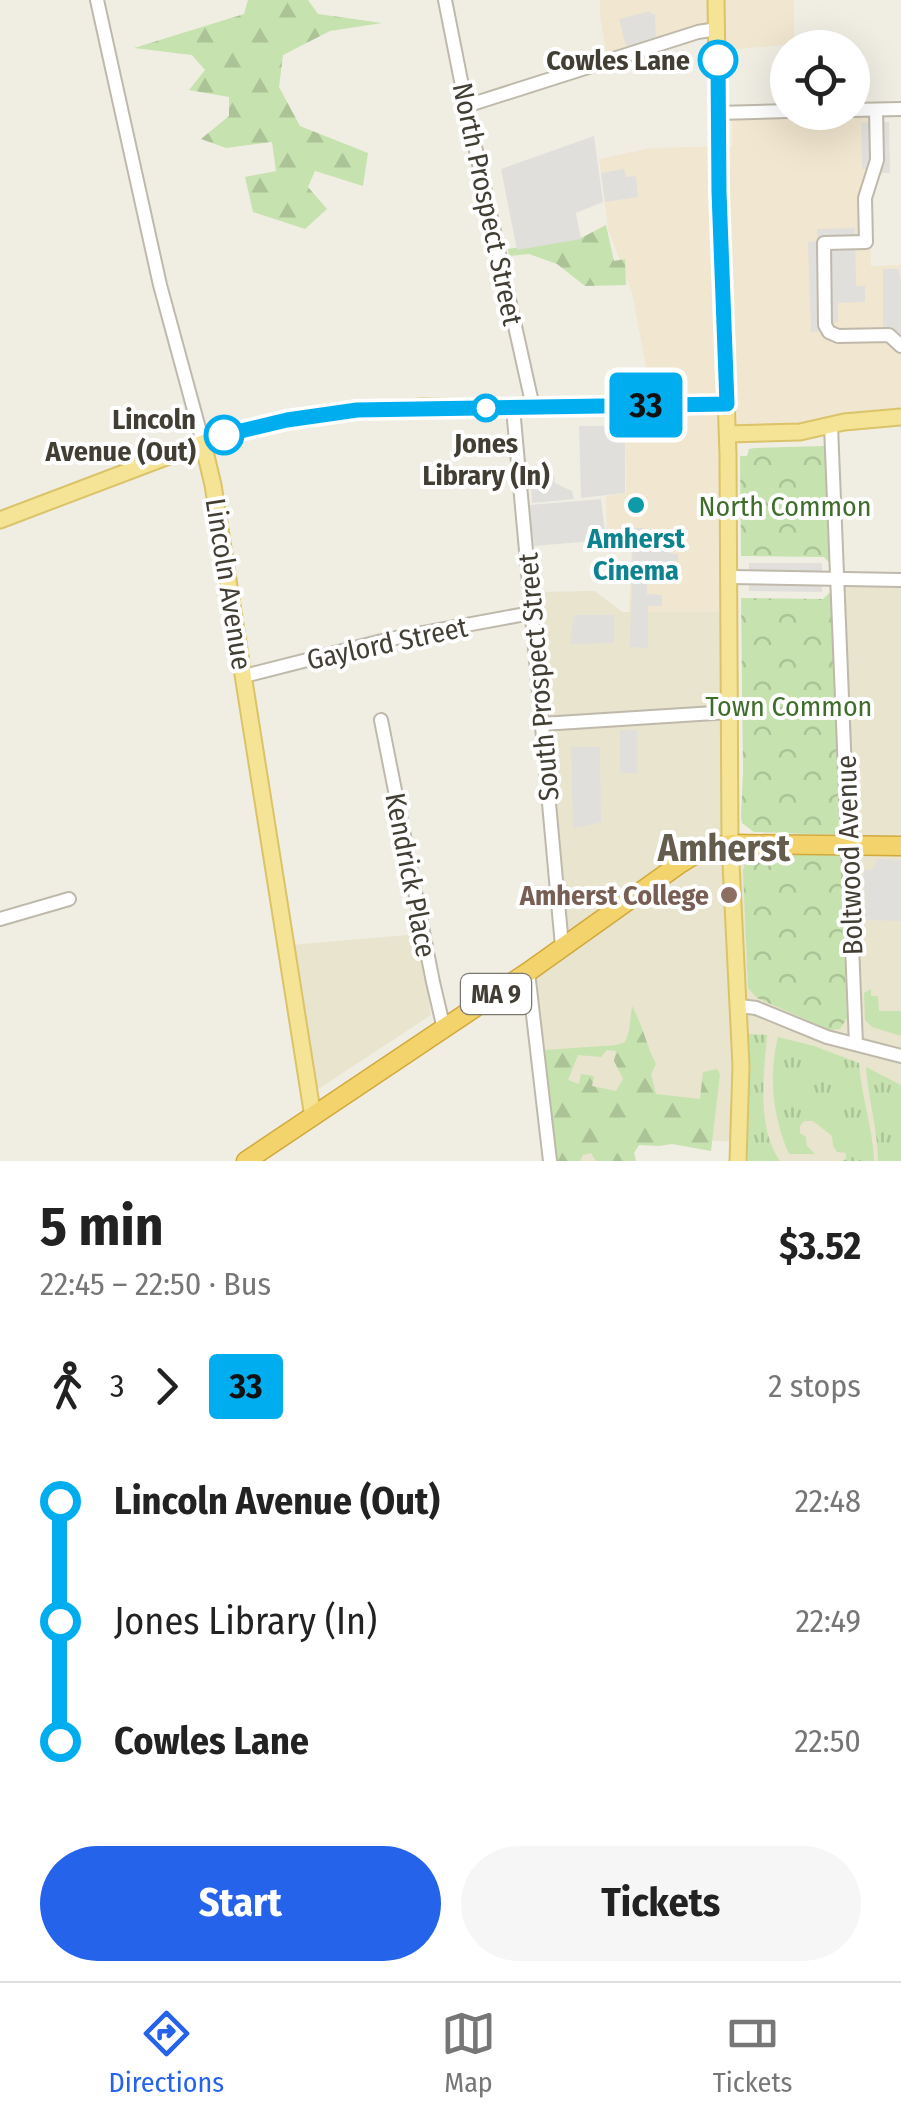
<!DOCTYPE html>
<html lang="en">
<head>
<meta charset="utf-8">
<style>
  :root { --surface:#fff; --page:#f6f6f6; --text:#222; --muted:#767676; --line:#e0e0e0; --accent:#2563eb }
  body { margin:0; font-family:"Fira Sans Condensed",sans-serif; background:var(--page); color:var(--text); height:100vh; display:flex; flex-direction:column; font-size:38px; white-space:nowrap }
  * { box-sizing:border-box; margin:0 }
  p { font-size:32px; color:var(--muted) }
  .icon { flex:none; width:55px; height:55px; fill:none; stroke:currentColor; stroke-width:2; stroke-linecap:round; stroke-linejoin:round }
  .map { position:relative; height:1161px; overflow:hidden }
  .drawer { display:flex; flex-direction:column; background:var(--surface); flex:1 }
  .drawer>* { flex:none }
  .badge { padding:0 20px; border-radius:8px; font-size:35px; line-height:65px }
  .fabs { position:absolute; left:770px; top:30px; display:grid; gap:20px }
  .fabs a { display:grid; place-items:center; width:100px; height:100px; border-radius:50%; background:var(--surface); box-shadow:0 10px 40px #0002; font-size:50px }
  .map>.badge { position:absolute; translate:-50% -50%; box-shadow:0 0 0 5px #fff }
  .legs { display:flex; align-items:center; gap:15px; height:110px; padding:0 40px; font-size:32px }
  .legs p { margin-inline-start:auto }
  .overview { display:flex; align-items:center; justify-content:space-between; height:170px; padding:0 40px }
  h1 { font-size:55px; font-weight:700; line-height:75px }
  .action { display:flex; gap:20px; margin-top:auto; padding:20px 40px }
  .action a { flex:1; height:115px; border-radius:60px; background:var(--accent); color:#fff; font-size:40px; font-weight:700; line-height:115px; text-align:center }
  .action a+a { background:var(--page); color:var(--text) }
  ul { padding:0 40px; list-style:none }
  li { display:flex; align-items:center; gap:35px; height:120px; font-size:38px }
  li i { display:grid; place-items:center; width:15px; height:100%; margin:0 12px; background:currentColor }
  li i::after { content:''; width:25px; height:25px; margin:-12px; border:8px solid; border-radius:50%; background:var(--surface) }
  li p { margin-inline-start:auto }
  li:first-child i { background:linear-gradient(#0000 50%,currentColor 0) }
  li:last-child i { background:linear-gradient(currentColor 50%,#0000 0) }
  .dock { display:flex; justify-content:space-around; align-items:center; height:140px; border-top:2px solid var(--line); background:var(--surface); font-size:28px; color:var(--muted) }
  .dock a { display:grid; justify-items:center; gap:5px }
  .dock .on { color:var(--accent) }
  .map>svg:first-child { display:block }
</style>
</head>
<body>
<div class="map">
<svg width="901" height="1161" viewBox="0 0 901 1161">
  <defs>
    <pattern id="grass-tufts" width="24" height="20" patternUnits="userSpaceOnUse" patternTransform="scale(2.5)"><rect width="24" height="20" fill="#c6e2ae"/><path d="M3 7l-1-3M5 7V3M7 7l1-3M15 17l-1-3M17 17v-4M19 17l1-3" fill="none" stroke="#abc396"/></pattern>
    <pattern id="forest-firs" width="22" height="20" patternUnits="userSpaceOnUse" patternTransform="scale(2.5)"><rect width="22" height="20" fill="#c6e2ae"/><path d="M5 1l3.5 6h-7zM16 11l3.5 6h-7z" fill="#abc396"/></pattern>
    <pattern id="park-crowns" width="20" height="18" patternUnits="userSpaceOnUse" patternTransform="scale(2.5)"><rect width="20" height="18" fill="#c6e2ae"/><path d="M2 6a3 3 0 1 1 6 0M12 15a3 3 0 1 1 6 0" fill="none" stroke="#abc396"/></pattern>
  </defs>
  <rect width="100%" height="100%" fill="#f0eee3"/>
  <g fill="#f1e6cf">
    <path d="M 600,0 L 794,0 L 794,44 L 717,51 L 717,30 L 607,60 L 600,15 Z"/>
    <path d="M 876,110 L 869,199 L 871,266 L 901,265 L 901,417 L 728,434 L 729,612 L 629,612 L 632,538 L 607,538 L 606,496 L 626,493 L 625,413 L 653,405 L 632,293 L 608,229 L 599,159 L 651,148 L 732,146 L 732,121 L 737,116 Z"/>
  </g>
  <g fill="#e9e4ce">
    <path d="M 839,579 L 901,580 L 901,1161 L 738,1161 L 737,1142 L 629,1136 L 628,1161 L 550,1161 L 528,972 L 562,945 L 529,592 L 595,591 L 622,612 L 729,612 L 730,844 L 847,845 Z"/>
    <path d="M 419,934 L 431,1015 L 317,1090 L 291,945 Z"/>
  </g>
  <g fill="url(#grass-tufts)">
    <path d="M 871,989 L 871,996 L 878,996 L 879,1011 L 901,1011 L 901,1036 L 872,1027 L 865,1020 L 864,993 Z"/>
    <path d="M 748,1034 L 767,1035 C 764,1074 756,1127 780,1161 L 744,1161 Z"/>
    <path d="M 778,1037 L 814,1046 L 859,1063 C 861,1096 873,1128 874,1161 L 841,1161 L 846,1159 L 846,1153 L 837,1152 L 833,1146 L 832,1136 L 813,1121 L 804,1121 L 800,1126 L 800,1133 L 806,1137 L 807,1146 L 815,1154 L 789,1154 C 773,1117 768,1077 778,1037 Z"/>
    <path d="M 866,1067 L 901,1085 L 901,1161 L 878,1161 C 878,1129 868,1099 866,1067 Z"/>
  </g>
  <g fill="url(#forest-firs)" fill-rule="evenodd">
    <path d="M 248,0 L 308,0 L 318,14 L 382,23 L 330,31 L 283,55 L 279,87 L 300,126 L 368,153 L 363,186 L 315,171 L 308,187 L 327,209 L 305,229 L 253,212 L 245,177 L 276,171 L 272,142 L 226,148 L 201,139 L 229,116 L 229,97 L 189,90 L 205,70 L 192,55 L 134,48 L 244,14 Z"/>
    <path d="M 606,225 L 614,261 L 625,259 L 626,285 L 585,286 L 557,264 L 529,254 L 509,256 L 508,249 L 583,237 Z"/>
    <path d="M 632,1006 C 643,1025 646,1045 656,1064 L 651,1074 L 656,1094 L 700,1099 L 703,1072 L 717,1069 L 720,1074 L 711,1151 L 672,1144 L 659,1146 L 639,1145 L 634,1153 L 636,1161 L 596,1161 L 591,1153 L 583,1155 L 580,1161 L 554,1161 L 547,1106 L 545,1050 L 616,1045 L 625,1042 L 629,1031 ZM 607,1050 L 616,1051 L 614,1061 L 623,1079 L 616,1091 L 592,1086 L 594,1076 L 581,1074 L 579,1084 L 568,1080 L 578,1055 L 601,1057 Z"/>
  </g>
  <g fill="url(#park-crowns)">
    <path d="M 824,446 L 827,453 L 831,565 L 824,557 L 741,556 L 740,456 L 747,456 L 749,449 L 755,448 Z"/>
    <path d="M 832,590 L 839,832 L 835,835 L 754,832 L 742,823 L 741,817 L 743,771 L 741,598 L 823,599 Z"/>
    <path d="M 835,852 L 841,858 L 847,1018 L 840,1029 L 830,1030 L 757,998 L 748,988 L 743,870 L 746,862 L 759,853 Z"/>
  </g>
  <g fill="#e1dfdc">
    <path d="M 651,11 L 651,14 L 655,14 L 656,38 L 626,46 L 619,19 Z"/>
    <path d="M 889,122 L 890,173 L 873,173 L 874,168 L 862,169 L 861,123 Z"/>
    <path d="M 594,136 L 603,202 L 576,213 L 581,239 L 517,250 L 501,169 Z"/>
    <path d="M 624,169 L 626,177 L 636,176 L 638,197 L 605,202 L 601,173 Z"/>
    <path d="M 855,228 L 856,286 L 865,286 L 865,302 L 838,303 L 838,322 L 830,323 L 831,327 L 821,334 L 820,331 L 811,332 L 808,242 L 817,241 L 817,229 Z"/>
    <path d="M 883,269 L 898,269 L 901,281 L 901,337 L 892,327 L 883,327 Z"/>
    <path d="M 579,426 L 625,426 L 625,493 L 581,498 Z"/>
    <path d="M 554,475 L 555,483 L 572,491 L 574,499 L 532,503 L 530,477 Z"/>
    <path d="M 601,499 L 606,540 L 534,546 L 529,505 Z"/>
    <path d="M 633,528 L 645,528 L 645,545 L 655,545 L 656,540 L 669,541 L 669,553 L 678,554 L 678,565 L 647,564 L 647,594 L 662,595 L 662,606 L 648,606 L 648,648 L 630,647 Z"/>
    <path d="M 749,563 L 822,563 L 822,592 L 749,591 Z"/>
    <path d="M 574,615 L 614,615 L 614,643 L 570,644 Z"/>
    <rect x="620" y="730" width="17" height="43"/>
    <path d="M 571,747 L 600,747 L 601,822 L 573,829 Z"/>
    <path d="M 878,859 L 901,860 L 901,921 L 865,920 L 864,870 L 873,869 Z"/>
  </g>
  <g fill="none" stroke-linecap="round" stroke-linejoin="round">
    <g stroke="#beb9aa" stroke-width="16">
      <g id="minor">
        <path d="M 97,0 L 160,285 L 203,443"/>
        <path d="M 445,0 L 466,106 L 533,407"/>
        <path d="M 466,106 L 698,32 L 717,29"/>
        <path d="M 852,110 L 901,109"/>
        <path d="M 876,110 L 877,160 L 865,198 L 866,242 L 824,243 L 825,325 L 829,332 L 838,336 L 889,335 L 901,346"/>
        <path d="M 718,113 L 788,111"/>
        <path d="M 513,408 L 562,946"/>
        <path d="M 831,426 L 856,1044"/>
        <path d="M 729,577 L 901,580"/>
        <path d="M 244,676 L 390,639 L 531,613"/>
        <path d="M 381,720 L 433,982 L 444,1029"/>
        <path d="M 542,724 L 730,712"/>
        <path d="M 0,919 L 69,899"/>
        <path d="M 528,972 L 550,1161"/>
        <path d="M 740,1006 L 756,1008 L 827,1037 L 901,1056"/>
      </g>
    </g>
    <g stroke="#dac368" stroke-width="19">
      <g id="major">
        <path d="M 716,0 L 719,197 L 728,454 L 730,844 L 741,1066 L 738,1161"/>
        <path d="M 728,434 L 800,432 L 844,422 L 901,417"/>
        <path d="M 203,443 L 213,485 L 313,1117"/>
        <path d="M 0,520 L 219,437 L 287,420 L 357,410 L 423,407 L 513,408 L 727,404"/>
      </g>
    </g>
    <g stroke="#d1a93d" stroke-width="21">
      <path id="highway" d="M 246,1161 L 528,972 L 681,863 L 694,855 L 713,848 L 730,844 L 901,846"/>
    </g>
    <use href="#minor" stroke="#fff" stroke-width="12"/>
    <use href="#major" stroke="#f6e496" stroke-width="15"/>
    <use href="#highway" stroke="#f3d36c" stroke-width="18"/>
  </g>
  <g fill="none" stroke-linecap="round" stroke-linejoin="round">
    <g stroke="#fff" stroke-width="22">
      <path id="line-1" d="M 224,435 L 287,420 L 357,410 L 727,404 L 719,192 L 718,60"/>
    </g>
    <use href="#line-1" stroke="#00adef" stroke-width="15"/>
  </g>
  <g fill="#fff" stroke="#00adef" stroke-width="5">
    <circle cx="718" cy="60" r="18"/>
    <circle cx="486" cy="408" r="12"/>
    <circle cx="224" cy="435" r="18"/>
  </g>
  <circle fill="#0f9aa8" stroke="#fff" stroke-width="4" cx="636" cy="505" r="10"/>
  <circle fill="#8d6e63" stroke="#fff" stroke-width="4" cx="729" cy="895" r="10"/>
  <g text-anchor="middle" stroke-width="8" stroke-linejoin="round" paint-order="stroke">
    <rect fill="#fff" stroke="#7b7871" stroke-width="2.5" x="461" y="974" width="70" height="40" rx="8"/>
    <g font-size="25" font-weight="bold" fill="#423e34">
      <text x="496" y="1003">MA 9</text>
    </g>
    <g font-size="28" font-weight="bold" fill="#423e34" stroke="#fff" text-anchor="end">
      <text x="690" y="70">Cowles Lane</text>
      <text x="196" y="429">Lincoln<tspan x="196" dy="32">Avenue (Out)</tspan></text>
      <text x="486" y="453" text-anchor="middle">Jones<tspan x="486" dy="32">Library (In)</tspan></text>
    </g>
    <g font-size="28" fill="#423e34" stroke="#fff">
      <text transform="translate(488 204) rotate(78)" y="10">North Prospect Street</text>
      <text transform="translate(229 584) rotate(81)" y="10">Lincoln Avenue</text>
      <text transform="translate(387 643) rotate(-12)" y="10">Gaylord Street</text>
      <text transform="translate(538 677) rotate(-95)" y="10">South Prospect Street</text>
      <text transform="translate(849 855) rotate(-92)" y="10">Boltwood Avenue</text>
      <text transform="translate(411 875) rotate(79)" y="10">Kendrick Place</text>
    </g>
    <g font-size="28" fill="#3f6e2c" stroke="#fff">
      <text x="785" y="516">North Common</text>
      <text x="789" y="716">Town Common</text>
    </g>
    <g font-size="28" font-weight="bold" fill="#0d838f" stroke="#fff">
      <text x="636" y="548">Amherst<tspan x="636" dy="32">Cinema</tspan></text>
    </g>
    <g font-size="28" font-weight="bold" fill="#785e54" stroke="#fff" text-anchor="end">
      <text x="709" y="905">Amherst College</text>
    </g>
    <g font-size="38" font-weight="bold" fill="#645c4c" stroke="#fff">
      <text x="724" y="861">Amherst</text>
    </g>
  </g>
</svg>
<div class="fabs">
<a><svg class="icon" aria-label="locate" viewBox="0 0 24 24"><circle cx="12" cy="12" r="6"/><path d="M12 2v4M12 18v4M2 12h4M18 12h4"/></svg></a>
</div>
<b class="badge" style="left:646px;top:405px;background:#00adef;color:#111">33</b>
</div>
<section class="drawer">
<div class="overview"><div><h1>5 min</h1><p>22:45 – 22:50 · Bus</p></div><b>$3.52</b></div>
<div class="legs"><svg class="icon" aria-label="walk" viewBox="0 0 24 24"><circle cx="13" cy="4" r="2"/><path d="M13 8l-2 6 4 7M11 14l-3 7M7 12l3-4h3l4 4"/></svg>3<svg class="icon" aria-label="forward" viewBox="0 0 24 24"><path d="M9 5l7 7-7 7"/></svg><b class="badge" style="background:#00adef;color:#111">33</b><p>2 stops</p></div>
<ul>
<li><i style="color:#00adef"></i><b>Lincoln Avenue (Out)</b><p>22:48</p></li>
<li><i style="color:#00adef"></i><span>Jones Library (In)</span><p>22:49</p></li>
<li><i style="color:#00adef"></i><b>Cowles Lane</b><p>22:50</p></li>
</ul>
<div class="action"><a>Start</a><a>Tickets</a></div>
</section>
<nav class="dock">
<a class="on"><svg class="icon" aria-label="directions" viewBox="0 0 24 24"><path d="M12 3l9 9-9 9-9-9zM9 14v-3h6M13 9l2 2-2 2"/></svg>Directions</a>
<a><svg class="icon" aria-label="map" viewBox="0 0 24 24"><path d="M3 6l6-2 6 2 6-2v14l-6 2-6-2-6 2zM9 4v14M15 6v14"/></svg>Map</a>
<a><svg class="icon" aria-label="tickets" viewBox="0 0 24 24"><path d="M3 7h18v10H3zM15 7v10"/></svg>Tickets</a>
</nav>
</body>
</html>
